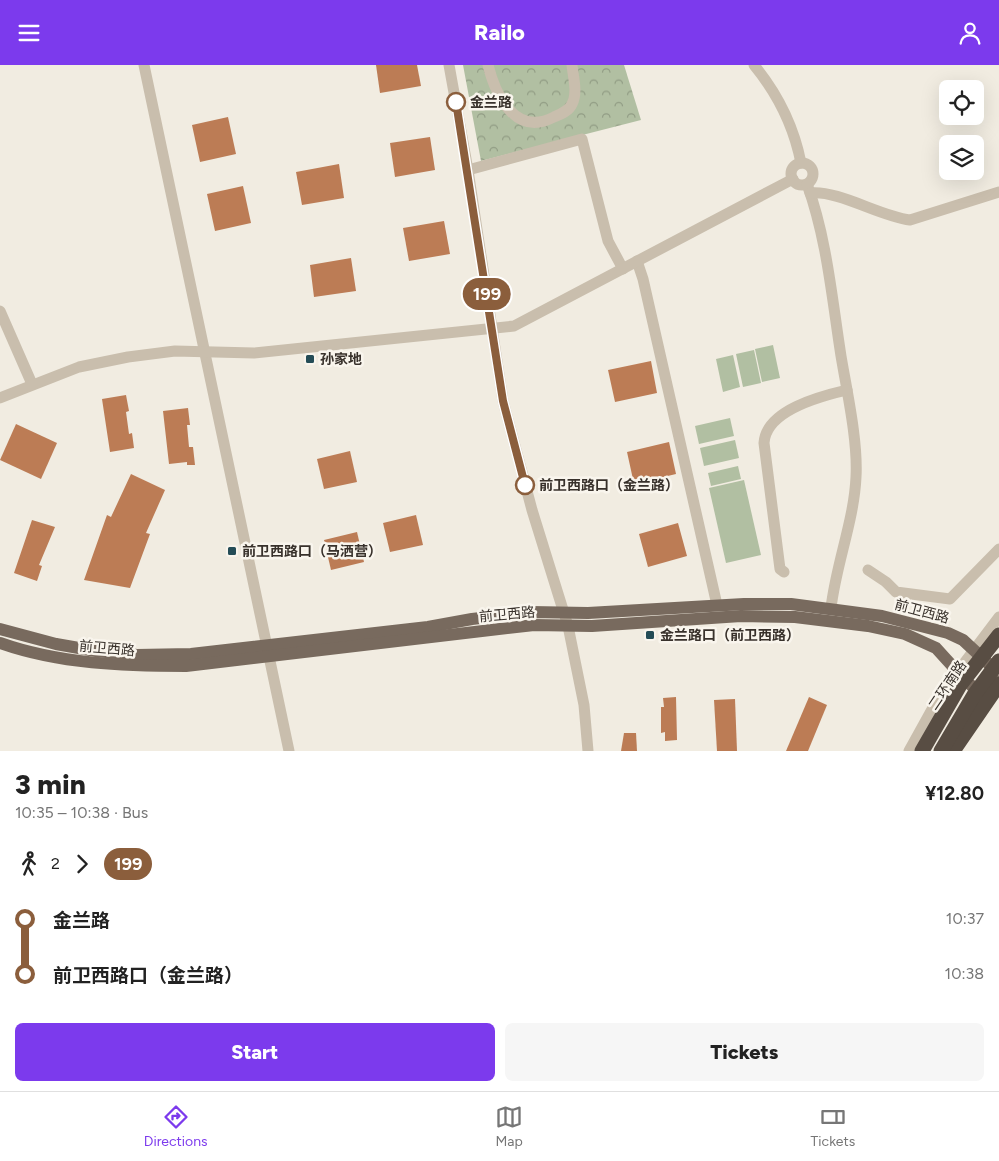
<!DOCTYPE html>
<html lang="en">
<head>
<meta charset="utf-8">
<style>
  :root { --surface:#fff; --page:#f6f6f6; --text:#222; --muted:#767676; --line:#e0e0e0; --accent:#7c3aed }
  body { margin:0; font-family:Figtree,"Noto Sans SC",sans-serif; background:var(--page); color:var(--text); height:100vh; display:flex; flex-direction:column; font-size:19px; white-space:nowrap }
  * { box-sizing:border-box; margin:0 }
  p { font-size:16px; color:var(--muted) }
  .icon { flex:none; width:28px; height:28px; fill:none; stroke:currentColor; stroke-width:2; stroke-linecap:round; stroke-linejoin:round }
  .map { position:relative; height:686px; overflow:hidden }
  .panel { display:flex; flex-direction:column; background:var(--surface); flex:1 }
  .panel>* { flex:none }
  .badge { padding:0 10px; border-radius:16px; font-size:18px; line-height:32px }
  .buttons { position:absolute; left:939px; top:15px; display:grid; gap:10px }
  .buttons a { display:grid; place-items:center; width:45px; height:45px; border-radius:8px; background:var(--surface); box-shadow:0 5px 20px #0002; font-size:25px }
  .map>.badge { position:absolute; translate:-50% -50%; box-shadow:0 0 0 2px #fff }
  .legs { display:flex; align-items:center; gap:8px; height:55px; padding:0 15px; font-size:16px }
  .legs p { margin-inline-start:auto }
  .headline { display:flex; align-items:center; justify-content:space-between; height:85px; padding:0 15px }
  h1 { font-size:28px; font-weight:800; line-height:38px }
  .action { display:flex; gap:10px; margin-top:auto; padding:10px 15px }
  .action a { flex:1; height:58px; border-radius:8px; background:var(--accent); color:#fff; font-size:20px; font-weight:800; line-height:58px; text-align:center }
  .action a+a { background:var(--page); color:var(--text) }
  ul { padding:0 15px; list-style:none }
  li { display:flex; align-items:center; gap:18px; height:55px; font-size:19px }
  li i { display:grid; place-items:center; width:8px; height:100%; margin:0 6px; background:currentColor }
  li i::after { content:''; width:12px; height:12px; margin:-6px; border:4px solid; border-radius:50%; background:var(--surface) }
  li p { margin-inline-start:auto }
  li:first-child i { background:linear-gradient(#0000 50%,currentColor 0) }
  li:last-child i { background:linear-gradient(currentColor 50%,#0000 0) }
  header { display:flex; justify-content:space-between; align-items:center; height:65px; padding:0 15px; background:var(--accent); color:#fff; font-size:22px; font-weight:800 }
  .menu { display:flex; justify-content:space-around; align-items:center; height:70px; border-top:1px solid var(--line); background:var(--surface); font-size:14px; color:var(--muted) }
  .menu a { display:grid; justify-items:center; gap:2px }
  .menu .on { color:var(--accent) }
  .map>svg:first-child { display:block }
</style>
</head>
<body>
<header><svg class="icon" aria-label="menu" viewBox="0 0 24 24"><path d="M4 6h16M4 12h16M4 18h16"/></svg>Railo<svg class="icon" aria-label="person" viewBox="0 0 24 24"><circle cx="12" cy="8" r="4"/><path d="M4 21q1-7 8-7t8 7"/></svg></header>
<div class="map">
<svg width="999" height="686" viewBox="0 0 999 686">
  <defs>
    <pattern id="forest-crowns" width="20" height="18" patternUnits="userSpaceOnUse" patternTransform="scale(1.25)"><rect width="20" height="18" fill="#b1bfa2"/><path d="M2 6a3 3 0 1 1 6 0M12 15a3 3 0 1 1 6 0" fill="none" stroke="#919c84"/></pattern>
  </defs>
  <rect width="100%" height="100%" fill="#f1ece1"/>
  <path fill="url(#forest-crowns)" d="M 463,0 L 624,0 L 641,55 L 481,96 Z"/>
  <g fill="#b1bfa2">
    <path d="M 773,280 L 780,313 L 762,317 L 755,284 Z"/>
    <path d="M 754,285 L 761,318 L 743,322 L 736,289 Z"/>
    <path d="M 733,290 L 740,322 L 723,327 L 716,294 Z"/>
    <path d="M 730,353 L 734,371 L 699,379 L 695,361 Z"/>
    <path d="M 735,375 L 739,393 L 704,401 L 700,383 Z"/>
    <path d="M 738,401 L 741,414 L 711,421 L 708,408 Z"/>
    <path d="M 744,415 L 761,490 L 726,498 L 709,423 Z"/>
  </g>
  <g fill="#bc7c55">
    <path d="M 376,0 L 417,0 L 421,21 L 380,28 Z"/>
    <path d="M 228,52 L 236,89 L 200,97 L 192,60 Z"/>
    <path d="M 430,72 L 435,105 L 395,112 L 390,78 Z"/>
    <path d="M 339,99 L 344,133 L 302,140 L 296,107 Z"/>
    <path d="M 243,121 L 251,158 L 215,166 L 207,129 Z"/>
    <path d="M 444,156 L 450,189 L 409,196 L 403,163 Z"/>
    <path d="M 351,193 L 356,226 L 314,232 L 310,200 Z"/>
    <path d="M 651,296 L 657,328 L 615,337 L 608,305 Z"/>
    <path d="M 126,330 L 129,346 L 126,347 L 129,369 L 132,368 L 134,383 L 110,387 L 102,334 Z"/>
    <path d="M 188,343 L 190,360 L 187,360 L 189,382 L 193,382 L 195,400 L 187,400 L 187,397 L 169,399 L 163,346 Z"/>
    <path d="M 16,359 L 57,378 L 41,414 L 0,395 Z"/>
    <path d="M 669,377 L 676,409 L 634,419 L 627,387 Z"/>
    <path d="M 350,386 L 357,417 L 324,424 L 317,394 Z"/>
    <path d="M 131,409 L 165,425 L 146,468 L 150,469 L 130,523 L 84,515 L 107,450 L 111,452 Z"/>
    <path d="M 416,450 L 423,480 L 390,487 L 383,458 Z"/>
    <path d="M 32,455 L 55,462 L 39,500 L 42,501 L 37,516 L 14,508 Z"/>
    <path d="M 678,458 L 687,491 L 648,502 L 639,469 Z"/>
    <path d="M 357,467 L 364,497 L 331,505 L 324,475 Z"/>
    <path d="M 676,632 L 677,675 L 665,676 L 665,667 L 661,668 L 661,642 L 664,642 L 663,633 Z"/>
    <path d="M 809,632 L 827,640 L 808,686 L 786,686 Z"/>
    <path d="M 735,634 L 737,686 L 717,686 L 714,635 Z"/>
    <path d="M 624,668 L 636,668 L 637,686 L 621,686 Z"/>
  </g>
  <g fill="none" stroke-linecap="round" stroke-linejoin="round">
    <g stroke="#c9bead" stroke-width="11">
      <path d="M 144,0 L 289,686"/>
      <path d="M 449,0 L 468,105 L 503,336 L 532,445 L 568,561 L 584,640 L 588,686"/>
      <path d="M 488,0 C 496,32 516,72 554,52 C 561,49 569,46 572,39 C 578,28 573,11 572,0"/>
      <path d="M 754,0 C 777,28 794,62 801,98"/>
      <circle cx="802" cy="109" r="11"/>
      <path d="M 468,105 L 582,74 L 608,176 L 623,204"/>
      <path d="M 807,119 C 827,174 832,234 841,291 C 847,327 858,376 856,412 C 854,456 836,499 831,543"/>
      <path d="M 810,128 C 839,125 879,151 910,155 L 999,127"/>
      <path d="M 637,196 L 643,214 L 717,540"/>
      <path d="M 0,246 L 32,319"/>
      <path d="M 0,333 L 79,302 L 128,292 L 175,286 L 254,288 L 514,261 L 793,114"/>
      <path d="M 868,505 L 886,517 L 896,527 L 950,534 L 999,484"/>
      <path d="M 784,507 L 780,504 L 764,378 C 766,345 821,331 847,325"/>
      <path d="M 909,686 L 940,630 L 999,552"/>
    </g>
    <g stroke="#786a5e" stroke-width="12">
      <path d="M 0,564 L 56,579 L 96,586 L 137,590 L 191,589 L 428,562 L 472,554 L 531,547 L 588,548 L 744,539 L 791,539 L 882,551 L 948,568 L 963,575 L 992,602 L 993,614"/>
      <path d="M 0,578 C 59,599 124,601 186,601 L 534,560 L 592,561 L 741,551 L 795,552 L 868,561 L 905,569 L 936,583 L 966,616 L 985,632"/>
    </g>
    <path stroke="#584d43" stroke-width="15" d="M 953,686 L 999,619"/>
    <g stroke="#584d43" stroke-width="15">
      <path d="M 922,686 L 960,620 L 999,570"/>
      <path d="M 941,686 L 974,630 L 999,596"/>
    </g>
  </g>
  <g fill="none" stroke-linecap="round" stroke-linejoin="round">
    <g stroke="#fff" stroke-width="11">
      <path id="line-1" d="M 456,37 L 503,336 L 525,420"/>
    </g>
    <use href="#line-1" stroke="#8b5e3c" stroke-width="8"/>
  </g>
  <g fill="#fff" stroke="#8b5e3c" stroke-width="2.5">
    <circle cx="456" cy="37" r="9"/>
    <circle cx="525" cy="420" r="9"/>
  </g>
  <g fill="#244c56" stroke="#f9f5ed" stroke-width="2">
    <rect x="305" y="289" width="10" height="10" rx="2.5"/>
    <rect x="227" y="481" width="10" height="10" rx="2.5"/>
    <rect x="645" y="565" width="10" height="10" rx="2.5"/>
  </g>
  <g text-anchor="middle" stroke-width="5" stroke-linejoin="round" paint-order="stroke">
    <g font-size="14" font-weight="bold" fill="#38312b" stroke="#f9f5ed" text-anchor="start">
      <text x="470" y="42">金兰路</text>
      <text x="539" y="425">前卫西路口（金兰路）</text>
    </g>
    <g font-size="14" font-weight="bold" fill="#38312b" stroke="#f9f5ed" text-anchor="start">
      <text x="320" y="299">孙家地</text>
      <text x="242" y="491">前卫西路口（马洒营）</text>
      <text x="660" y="575">金兰路口（前卫西路）</text>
    </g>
    <g font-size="14" fill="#38312b" stroke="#f9f5ed">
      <text transform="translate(922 546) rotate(15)" y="5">前卫西路</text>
      <text transform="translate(507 549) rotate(-5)" y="5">前卫西路</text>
      <text transform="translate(107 583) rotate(5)" y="5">前卫西路</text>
      <text transform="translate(947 620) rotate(-56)" y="5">二环南路</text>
    </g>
  </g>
</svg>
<div class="buttons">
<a><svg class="icon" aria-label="locate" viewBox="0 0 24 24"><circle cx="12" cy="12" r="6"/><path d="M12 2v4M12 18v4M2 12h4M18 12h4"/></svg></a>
<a><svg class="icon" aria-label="layers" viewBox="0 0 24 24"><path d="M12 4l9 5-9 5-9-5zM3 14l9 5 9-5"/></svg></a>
</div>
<b class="badge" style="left:487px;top:229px;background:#8b5e3c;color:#fff">199</b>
</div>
<section class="panel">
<div class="headline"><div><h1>3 min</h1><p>10:35 – 10:38 · Bus</p></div><b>¥12.80</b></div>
<div class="legs"><svg class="icon" aria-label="walk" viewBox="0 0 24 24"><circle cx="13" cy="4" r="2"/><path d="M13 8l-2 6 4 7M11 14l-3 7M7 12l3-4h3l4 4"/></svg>2<svg class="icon" aria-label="forward" viewBox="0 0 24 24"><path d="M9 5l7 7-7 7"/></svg><b class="badge" style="background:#8b5e3c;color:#fff">199</b></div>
<ul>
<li><i style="color:#8b5e3c"></i><b>金兰路</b><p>10:37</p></li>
<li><i style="color:#8b5e3c"></i><b>前卫西路口（金兰路）</b><p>10:38</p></li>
</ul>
<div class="action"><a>Start</a><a>Tickets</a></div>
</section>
<nav class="menu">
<a class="on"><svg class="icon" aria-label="directions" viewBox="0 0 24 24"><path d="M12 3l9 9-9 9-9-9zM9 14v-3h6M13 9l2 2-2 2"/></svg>Directions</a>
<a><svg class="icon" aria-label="map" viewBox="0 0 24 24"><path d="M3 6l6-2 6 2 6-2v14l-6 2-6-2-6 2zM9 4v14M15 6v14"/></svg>Map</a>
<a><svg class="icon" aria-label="tickets" viewBox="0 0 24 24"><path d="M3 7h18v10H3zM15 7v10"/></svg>Tickets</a>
</nav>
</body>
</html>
